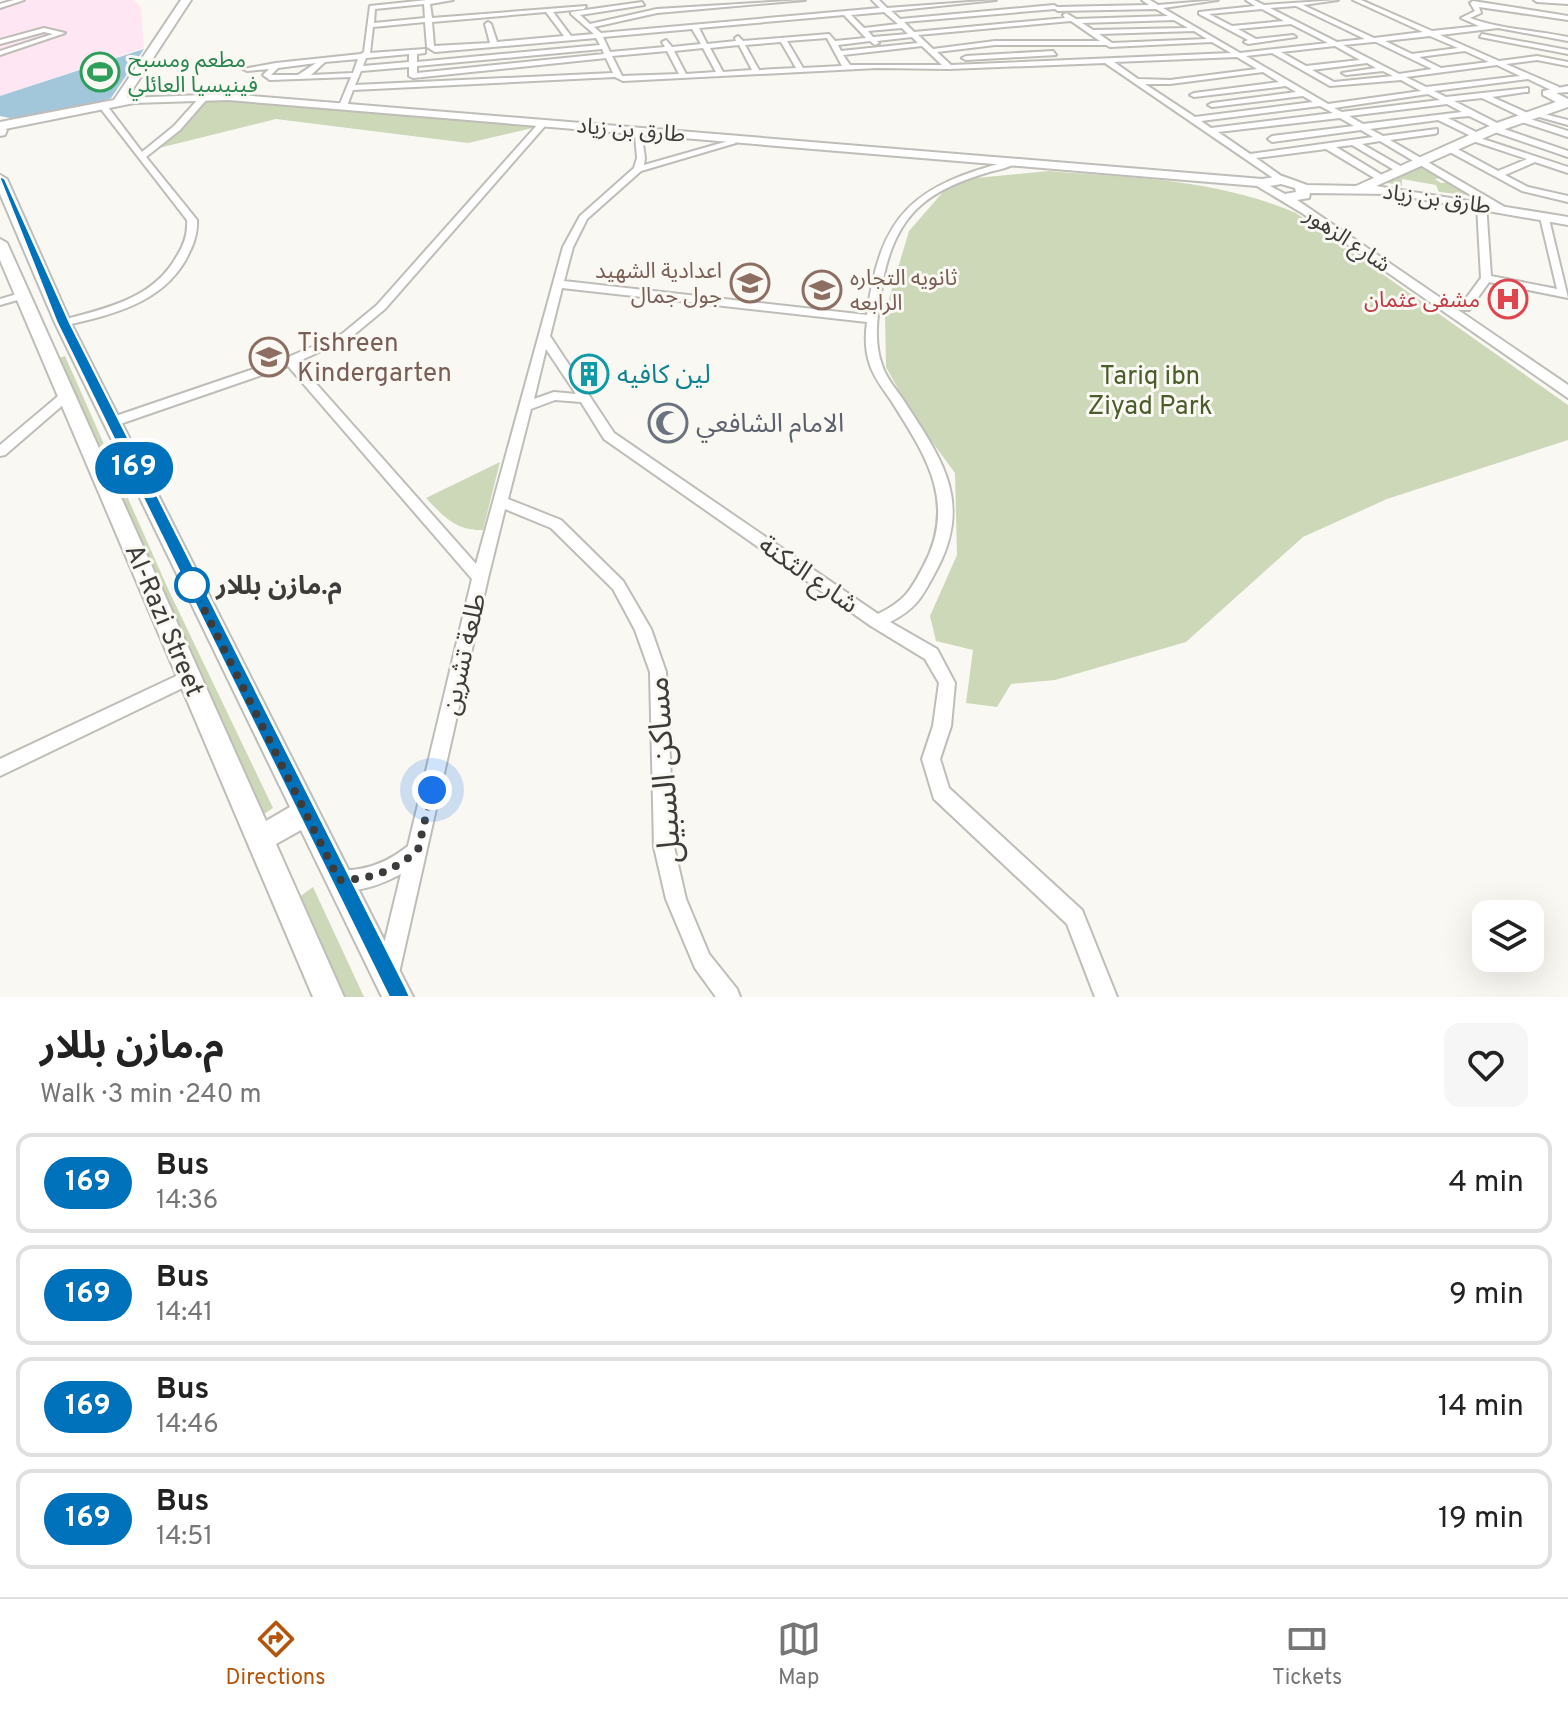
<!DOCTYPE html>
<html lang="en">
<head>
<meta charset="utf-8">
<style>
  :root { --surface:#fff; --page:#f6f6f6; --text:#222; --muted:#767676; --line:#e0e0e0; --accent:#b45309 }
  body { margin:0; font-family:Overpass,"Noto Sans Arabic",sans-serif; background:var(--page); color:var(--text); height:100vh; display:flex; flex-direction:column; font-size:30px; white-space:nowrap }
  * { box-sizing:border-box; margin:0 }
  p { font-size:26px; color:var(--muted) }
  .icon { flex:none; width:44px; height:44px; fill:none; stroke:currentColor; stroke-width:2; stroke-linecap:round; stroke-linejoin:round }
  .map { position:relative; height:997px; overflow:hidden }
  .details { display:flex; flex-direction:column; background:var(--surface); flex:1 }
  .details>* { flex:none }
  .badge { padding:0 16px; border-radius:26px; font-size:28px; line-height:52px }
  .fabs { position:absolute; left:1472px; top:900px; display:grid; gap:16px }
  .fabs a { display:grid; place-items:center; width:72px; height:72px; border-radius:16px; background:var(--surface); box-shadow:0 8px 32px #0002; font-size:40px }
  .you { position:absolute; width:40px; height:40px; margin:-20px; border:6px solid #fff; border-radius:50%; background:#1a73e8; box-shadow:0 0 0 12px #1a73e833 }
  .map>.badge { position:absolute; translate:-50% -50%; box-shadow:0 0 0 4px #fff }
  .round { display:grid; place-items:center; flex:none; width:84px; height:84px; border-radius:16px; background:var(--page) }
  .summary { display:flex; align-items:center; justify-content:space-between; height:136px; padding:0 40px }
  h1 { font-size:38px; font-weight:700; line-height:60px }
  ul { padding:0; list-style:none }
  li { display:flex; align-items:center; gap:24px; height:100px; margin:0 16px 12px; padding:0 24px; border:4px solid var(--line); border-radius:16px }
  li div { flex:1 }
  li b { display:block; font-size:30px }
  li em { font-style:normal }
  li .badge { min-width:88px; font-weight:700; text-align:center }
  .menu { display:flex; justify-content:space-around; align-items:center; height:112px; border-top:2px solid var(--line); background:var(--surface); font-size:22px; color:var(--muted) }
  .menu a { display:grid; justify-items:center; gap:4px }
  .menu .on { color:var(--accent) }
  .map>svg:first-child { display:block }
</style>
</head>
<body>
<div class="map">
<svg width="1568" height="997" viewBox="0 0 1568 997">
  <rect width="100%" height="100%" fill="#faf8f3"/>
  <path fill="#fee7f3" d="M 26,0 L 134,0 L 141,7 L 144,48 L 0,96 L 0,7 Z"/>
  <g fill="#ccd8b8">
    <path d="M 203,99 L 247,101 L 541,126 L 468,143 L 276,119 L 147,151 Z"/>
    <path d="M 1422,167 L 1441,178 L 1435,179 L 1441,183 L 1449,182 L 1469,195 L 1439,192 L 1436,185 L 1402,179 L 1402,186 L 1383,182 Z"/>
    <path d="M 1049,171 C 1134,178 1217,179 1296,213 L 1568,405 L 1568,440 L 1387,499 L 1303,537 L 1186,642 L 1055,680 L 1011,684 L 997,707 L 966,703 L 973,650 L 936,641 L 930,616 L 957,555 L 955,473 L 913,416 L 886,367 L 885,312 L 909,231 L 943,192 L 955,184 L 976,178 Z"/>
    <path d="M 65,356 L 169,591 L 273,808 L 264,814 L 57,359 Z"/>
    <path d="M 500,462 L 483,530 C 456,531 443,516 426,498 Z"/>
    <path d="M 313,887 L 364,997 L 344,997 L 298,898 Z"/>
  </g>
  <path fill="#a2c6da" d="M 144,49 L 111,98 L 91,107 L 20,120 L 0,116 L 0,96 Z"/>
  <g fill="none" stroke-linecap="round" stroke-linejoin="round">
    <g stroke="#bfbdb8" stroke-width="4">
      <g id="street">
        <path d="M 14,0 L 24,0 L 0,8 L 0,4 Z"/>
        <path d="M 427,0 L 453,0 L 430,4 L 432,18 L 586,6 L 584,9 L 553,12 L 571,36 L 594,34 L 571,14 L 571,12 L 642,2 L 644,5 L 580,15 L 590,24 L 657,9 L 805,0 L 657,13 L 594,27 L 601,33 L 880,8 L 872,0 L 879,0 L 887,8 L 996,0 L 891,11 L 900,19 L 1054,5 L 1057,7 L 1149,5 L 1142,0 L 1150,0 L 1158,5 L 1218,0 L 1163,8 L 1240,53 L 1328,43 L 1291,24 L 1238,29 L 1256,39 L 1293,35 L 1296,37 L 1248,44 L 1244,42 L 1248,40 L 1199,14 L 1199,12 L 1255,6 L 1246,0 L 1254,0 L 1264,5 L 1338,0 L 1303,5 L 1374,38 L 1423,32 L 1353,0 L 1361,0 L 1432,31 L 1479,26 L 1461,18 L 1475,11 L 1470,3 L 1473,1 L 1568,16 L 1568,20 L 1479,7 L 1481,13 L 1470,18 C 1496,28 1537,31 1568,37 L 1568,41 L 1498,28 L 1440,35 L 1499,61 L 1537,56 L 1568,62 L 1568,66 L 1537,60 L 1506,64 L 1559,87 L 1559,91 L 1553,91 L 1528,79 L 1434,91 L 1446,97 L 1528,88 L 1528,92 L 1525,92 L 1492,97 L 1532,115 L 1530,119 L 1568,131 L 1568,137 L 1519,121 L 1518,119 L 1522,117 L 1482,98 L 1454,101 L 1501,125 L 1501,128 L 1568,151 L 1568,157 L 1492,131 L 1492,127 L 1469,116 L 1448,118 L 1480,134 L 1480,138 L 1568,167 L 1568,173 L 1535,162 L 1505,175 L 1528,187 L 1568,196 L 1568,202 L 1522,191 L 1446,150 L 1446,146 L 1452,146 L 1498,171 L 1527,159 L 1470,140 L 1471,136 L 1438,120 L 1370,129 L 1383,136 L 1437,129 L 1437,133 L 1434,134 L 1390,140 L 1503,206 L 1505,208 L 1500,211 L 1486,204 L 1491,276 L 1557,289 L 1540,217 L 1548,215 L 1568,298 L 1489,282 L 1469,310 L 1461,310 L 1459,308 L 1481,278 L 1477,205 L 1484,203 L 1380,141 L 1362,144 L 1402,167 L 1402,171 L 1396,171 L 1352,145 L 1336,147 L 1382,175 L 1382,179 L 1376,179 L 1326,149 L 1256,158 L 1287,180 L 1279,182 L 1105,63 L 949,69 L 877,68 L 623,81 L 615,77 L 353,90 L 347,106 L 343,108 L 339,106 L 351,77 L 270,80 L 263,75 L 269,69 L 247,71 L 243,69 L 276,63 L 361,54 L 364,52 L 370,6 ZM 424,4 L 425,18 L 374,23 L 375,9 ZM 1295,6 L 1296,6 L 1365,39 L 1337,42 L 1270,8 ZM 1055,9 L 1058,11 L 1156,9 L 1168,16 L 1076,19 L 1066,13 L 1063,15 L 1065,18 L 914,32 L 904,22 ZM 1262,9 L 1284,21 L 1232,26 L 1209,14 ZM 546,12 L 564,36 L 497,42 L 491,24 L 488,22 L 485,24 L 490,43 L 434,46 L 432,22 ZM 884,12 L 898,24 L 864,28 L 851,15 ZM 844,15 L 866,38 L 835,41 L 829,34 L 743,41 L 738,36 L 735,38 L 736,41 L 707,44 L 699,28 ZM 1174,20 L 1188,28 L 1093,30 L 1082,23 ZM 1071,21 L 1100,41 L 995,41 L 933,49 L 918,35 ZM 425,22 L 427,47 L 435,52 L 596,38 L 600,45 L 417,62 L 417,54 L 425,53 L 425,49 L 370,53 L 373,27 ZM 902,28 L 908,34 L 873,37 L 868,31 ZM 692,29 L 701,44 L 672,47 L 666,40 L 662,42 L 665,47 L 610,52 L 603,37 ZM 1194,31 L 1207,39 L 1112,43 L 1099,34 ZM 1430,36 L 1458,48 L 1412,54 L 1385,41 ZM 912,37 L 918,43 L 841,51 L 838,45 L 870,41 L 875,45 L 879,43 L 877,41 ZM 827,38 L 842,66 L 803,68 L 787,41 ZM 781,42 L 796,68 L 759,70 L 745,45 ZM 1212,42 L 1231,53 L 951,65 L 937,52 L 995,45 L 1106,45 L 1110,47 ZM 1373,42 L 1376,42 L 1432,69 L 1399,74 L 1343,45 ZM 739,45 L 752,70 L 723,72 L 710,48 ZM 922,46 L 942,65 L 850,65 L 843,55 ZM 1335,46 L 1360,60 L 1306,66 L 1281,52 ZM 703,48 L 716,72 L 686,74 L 674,51 ZM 602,49 L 604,54 L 417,73 L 417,66 ZM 667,51 L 679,74 L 622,76 L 612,56 ZM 1465,51 L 1489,62 L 1441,68 L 1419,57 ZM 1272,53 L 1330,86 L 1401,80 L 1421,91 L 1328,104 L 1246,56 ZM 409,54 L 409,62 L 363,66 L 366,58 ZM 1237,57 L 1257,69 L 1170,80 L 1138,79 L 1114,62 ZM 606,58 L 613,73 L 355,85 L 361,71 L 409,67 L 409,76 L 413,78 ZM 358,59 L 353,73 L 311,75 L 325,62 ZM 316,63 L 298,75 L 271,75 L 278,68 ZM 1367,63 L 1376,68 L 1342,73 L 1346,75 L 1383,71 L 1393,76 L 1334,82 L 1312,70 ZM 1497,65 L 1520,76 L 1426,87 L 1406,77 ZM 1263,72 L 1279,82 L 1194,93 L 1190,95 L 1194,97 L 1286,86 L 1296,92 L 1212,103 L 1208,105 L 1212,107 L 1303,96 L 1313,102 L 1195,117 L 1145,84 L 1170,84 ZM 1428,94 L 1440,100 L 1342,112 L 1334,108 ZM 1447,104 L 1462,112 L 1363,124 L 1349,116 ZM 1320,106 L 1333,113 L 1211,128 L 1201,121 ZM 1340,118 L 1354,126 L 1272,136 L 1268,139 L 1272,142 L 1361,130 L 1373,137 L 1250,154 L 1218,132 Z"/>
        <path d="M 1534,0 L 1568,0 L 1568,4 L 1537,2 Z"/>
        <path d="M 44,28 L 65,33 L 0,55 L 0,51 L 53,34 L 44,32 L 0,44 L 0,40 Z"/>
        <path d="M 1482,34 L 1568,50 L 1568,54 L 1480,37 Z"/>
        <path d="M 1053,51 L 1056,55 L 966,60 L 962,58 L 966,56 Z"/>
        <path d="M 200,97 L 207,99 L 180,130 L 146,157 L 197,220 C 198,235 192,248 185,261 C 159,305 109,315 63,326 L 59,325 L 59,321 C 103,309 153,300 177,256 C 184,245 188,234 187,220 L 101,109 L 108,107 L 142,152 L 174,126 Z"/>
        <path d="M 1536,112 L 1568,120 L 1568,125 L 1536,116 Z"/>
        <path d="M 538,124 L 545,126 L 385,309 L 350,338 L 297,362 L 476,564 L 563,247 L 580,216 L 634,168 L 637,158 L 635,134 L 649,128 L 653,131 L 642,137 L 645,158 L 644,165 L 732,140 L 736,143 L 641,171 L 587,219 L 573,247 L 564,281 L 867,315 C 880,214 914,185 1010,161 L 1014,164 C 1006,169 995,170 986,173 C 963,180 939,189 921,205 C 899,224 888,253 883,280 C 879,307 872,338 882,365 C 886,378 896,389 904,401 C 941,458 973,501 937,569 C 923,595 918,608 890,622 L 937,649 L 955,683 L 951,726 L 940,759 L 949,788 L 1082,910 L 1117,997 L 1095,997 L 1067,924 L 934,799 L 922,759 L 933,726 L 939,683 L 925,659 L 871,626 L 604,439 L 581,402 L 555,400 L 531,409 L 508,499 L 561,520 L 623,581 L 651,629 L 666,672 L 674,847 L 686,899 L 709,954 L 737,989 L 740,997 L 716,997 L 695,968 L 666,899 L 654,847 L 650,672 L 635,630 L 613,589 L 551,528 L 505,509 L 488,578 L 399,973 L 396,981 L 388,984 L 380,981 L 377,973 L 401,874 C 382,884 354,896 332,887 L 329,880 L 332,873 C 341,869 349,871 359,869 C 378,866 393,858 408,846 L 472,579 L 288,366 L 117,425 L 107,425 L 106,422 L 107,419 L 286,358 L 342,334 L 377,305 ZM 562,288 L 867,322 C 865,336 865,351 870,365 C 874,378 884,390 892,402 C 926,456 958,503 923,567 C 910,592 904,601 878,614 L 614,433 L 550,336 ZM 546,349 L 576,394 L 554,392 L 534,399 Z"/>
        <path d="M 24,292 L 28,293 L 28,297 L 0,305 L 0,299 Z"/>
        <path d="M 67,391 L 71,392 L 73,395 L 71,398 L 5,455 L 0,456 L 0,445 L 63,392 Z"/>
        <path d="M 189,670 L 195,672 L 197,677 L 195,682 L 0,776 L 0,759 Z"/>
      </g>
    </g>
    <g stroke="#bfbdb8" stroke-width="4">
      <g id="secondary">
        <path d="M 181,0 L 191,0 L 127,98 L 228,94 L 1262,179 L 1282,176 L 1307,185 L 1356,186 L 1494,124 L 1556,102 L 1543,95 L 1543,91 L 1568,86 L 1568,92 L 1556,93 L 1568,99 L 1568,107 L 1502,130 L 1376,186 L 1568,217 L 1568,225 L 1391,194 L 1310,193 L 1309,198 L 1297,200 L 1568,385 L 1568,398 L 1302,213 L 1257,186 L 228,100 L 134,103 L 0,130 L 0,122 L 114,100 ZM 1281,184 L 1295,188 L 1296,192 L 1285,194 L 1270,186 Z"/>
        <path d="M 0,175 L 7,179 L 71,323 L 413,997 L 382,997 L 301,830 L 276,844 L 344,997 L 313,997 L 0,260 L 0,239 L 7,243 L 266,821 L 290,807 L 55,323 L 0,194 Z"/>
      </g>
    </g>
    <g stroke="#bfbdb8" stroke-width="4">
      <path id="primary" d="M 0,126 L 7,130 L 5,135 L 0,136 Z"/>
    </g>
    <use href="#street" fill="#fff" fill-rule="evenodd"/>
    <use href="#secondary" fill="#fff" fill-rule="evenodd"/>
    <use href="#primary" fill="#fff" fill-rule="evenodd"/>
  </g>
  <path fill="#0072bc" stroke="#fff" stroke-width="2" d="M 0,176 L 5,179 L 70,323 L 406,988 L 410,997 L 389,997 L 57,323 L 0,179 Z"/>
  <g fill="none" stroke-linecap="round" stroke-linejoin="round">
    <path stroke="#3d3c3a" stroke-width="8" stroke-dasharray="0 14.4" d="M 192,585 L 339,880 C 370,880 394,871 418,850 L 432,790"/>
  </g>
  <defs>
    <g id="stadium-ring" transform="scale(2)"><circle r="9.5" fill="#faf8f3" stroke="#2e9e5b" stroke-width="1.5"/><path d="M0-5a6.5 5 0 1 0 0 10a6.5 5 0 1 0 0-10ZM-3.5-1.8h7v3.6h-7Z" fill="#2e9e5b"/></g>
    <g id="school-ring" transform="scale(2)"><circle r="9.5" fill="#faf8f3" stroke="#8d6e63" stroke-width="1.5"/><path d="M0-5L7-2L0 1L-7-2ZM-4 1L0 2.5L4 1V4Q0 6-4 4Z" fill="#8d6e63"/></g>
    <g id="hospital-ring" transform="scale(2)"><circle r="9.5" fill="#faf8f3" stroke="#e0444e" stroke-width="1.5"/><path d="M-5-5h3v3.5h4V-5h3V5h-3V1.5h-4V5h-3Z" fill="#e0444e"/></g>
    <g id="building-ring" transform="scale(2)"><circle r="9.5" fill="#faf8f3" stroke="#0f9aa8" stroke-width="1.5"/><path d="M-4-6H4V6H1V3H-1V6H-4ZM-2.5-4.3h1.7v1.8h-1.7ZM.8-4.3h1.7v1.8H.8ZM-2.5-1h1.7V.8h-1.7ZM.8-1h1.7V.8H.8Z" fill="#0f9aa8"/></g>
    <g id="mosque-ring" transform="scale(2)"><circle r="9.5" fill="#faf8f3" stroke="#6b7280" stroke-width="1.5"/><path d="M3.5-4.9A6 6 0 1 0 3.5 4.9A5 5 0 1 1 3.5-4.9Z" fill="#6b7280"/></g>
  </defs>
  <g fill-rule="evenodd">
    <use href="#stadium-ring" x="100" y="72"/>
    <use href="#school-ring" x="750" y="283"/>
    <use href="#school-ring" x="822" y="290"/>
    <use href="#hospital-ring" x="1508" y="299"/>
    <use href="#school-ring" x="269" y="357"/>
    <use href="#building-ring" x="589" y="374"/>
    <use href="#mosque-ring" x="668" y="423"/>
  </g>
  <circle fill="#fff" stroke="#0072bc" stroke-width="4" cx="192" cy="585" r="16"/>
  <g text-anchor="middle" stroke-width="6" stroke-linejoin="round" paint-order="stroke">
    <g font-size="22" fill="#27864d" stroke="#faf8f3" text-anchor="start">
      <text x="128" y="67">مطعم ومسبح<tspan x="128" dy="25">فينيسيا العائلي</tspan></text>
    </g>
    <g font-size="22" fill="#3d3c3a" stroke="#faf8f3">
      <text transform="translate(631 129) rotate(5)" y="8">طارق بن زياد</text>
      <text transform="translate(1437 198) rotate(8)" y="8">طارق بن زياد</text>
      <text transform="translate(1348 239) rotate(34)" y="8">شارع الزهور</text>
    </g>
    <g font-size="22" fill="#785e54" stroke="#faf8f3" text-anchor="end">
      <text x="722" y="278">اعدادية الشهيد<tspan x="722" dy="25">جول جمال</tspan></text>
      <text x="850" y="285" text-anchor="start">ثانويه التجاره<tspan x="850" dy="25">الرابعه</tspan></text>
    </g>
    <g font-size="22" fill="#be3a42" stroke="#faf8f3" text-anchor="end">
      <text x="1480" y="307">مشفى عثمان</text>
    </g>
    <g font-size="26" fill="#785e54" stroke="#faf8f3" text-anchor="start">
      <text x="297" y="351">Tishreen<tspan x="297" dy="30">Kindergarten</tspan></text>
    </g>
    <g font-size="26" fill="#0d838f" stroke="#faf8f3" text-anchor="start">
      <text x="617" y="383">لين كافيه</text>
    </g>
    <g font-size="26" fill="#4a5c29" stroke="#faf8f3">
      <text x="1150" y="384">Tariq ibn<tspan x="1150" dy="30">Ziyad Park</tspan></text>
    </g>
    <g font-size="26" fill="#5b616d" stroke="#faf8f3" text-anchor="start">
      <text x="696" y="432">الامام الشافعي</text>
    </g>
    <g font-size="26" fill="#3d3c3a" stroke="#faf8f3">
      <text transform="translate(809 574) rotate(35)" y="9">شارع الثكنة</text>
      <text transform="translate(165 620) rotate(67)" y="9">Al-Razi Street</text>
      <text transform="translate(463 654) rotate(-77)" y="9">طلعة تشرين</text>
    </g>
    <g font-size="26" font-weight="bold" fill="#3d3c3a" stroke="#faf8f3" text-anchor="start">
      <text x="216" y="594">م.مازن بللار</text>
    </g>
    <g font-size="32" fill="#3d3c3a" stroke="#faf8f3">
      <text transform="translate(663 770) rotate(-94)" y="11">مساكن السبيل</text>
    </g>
  </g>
</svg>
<div class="fabs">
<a><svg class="icon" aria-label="layers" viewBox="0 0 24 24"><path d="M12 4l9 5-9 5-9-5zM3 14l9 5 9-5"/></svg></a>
</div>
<div class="you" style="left:432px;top:790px"></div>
<b class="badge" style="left:134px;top:468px;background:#0072bc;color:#fff">169</b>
</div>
<section class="details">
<div class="summary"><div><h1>م.مازن بللار</h1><p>Walk · 3 min · 240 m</p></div><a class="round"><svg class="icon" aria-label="heart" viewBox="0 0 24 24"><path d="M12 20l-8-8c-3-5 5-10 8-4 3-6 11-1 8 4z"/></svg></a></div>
<ul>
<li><span class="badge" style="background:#0072bc;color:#fff">169</span><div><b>Bus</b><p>14:36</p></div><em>4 min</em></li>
<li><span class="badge" style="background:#0072bc;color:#fff">169</span><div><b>Bus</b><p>14:41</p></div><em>9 min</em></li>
<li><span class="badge" style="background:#0072bc;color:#fff">169</span><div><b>Bus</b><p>14:46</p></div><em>14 min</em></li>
<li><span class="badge" style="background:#0072bc;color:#fff">169</span><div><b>Bus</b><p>14:51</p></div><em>19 min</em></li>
</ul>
</section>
<nav class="menu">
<a class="on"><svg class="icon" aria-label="directions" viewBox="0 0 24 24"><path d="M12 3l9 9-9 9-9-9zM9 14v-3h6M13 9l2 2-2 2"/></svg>Directions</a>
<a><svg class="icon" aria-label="map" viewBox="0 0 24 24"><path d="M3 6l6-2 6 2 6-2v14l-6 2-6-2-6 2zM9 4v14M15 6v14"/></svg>Map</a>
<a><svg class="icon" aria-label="tickets" viewBox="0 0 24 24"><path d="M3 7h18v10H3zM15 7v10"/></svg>Tickets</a>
</nav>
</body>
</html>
